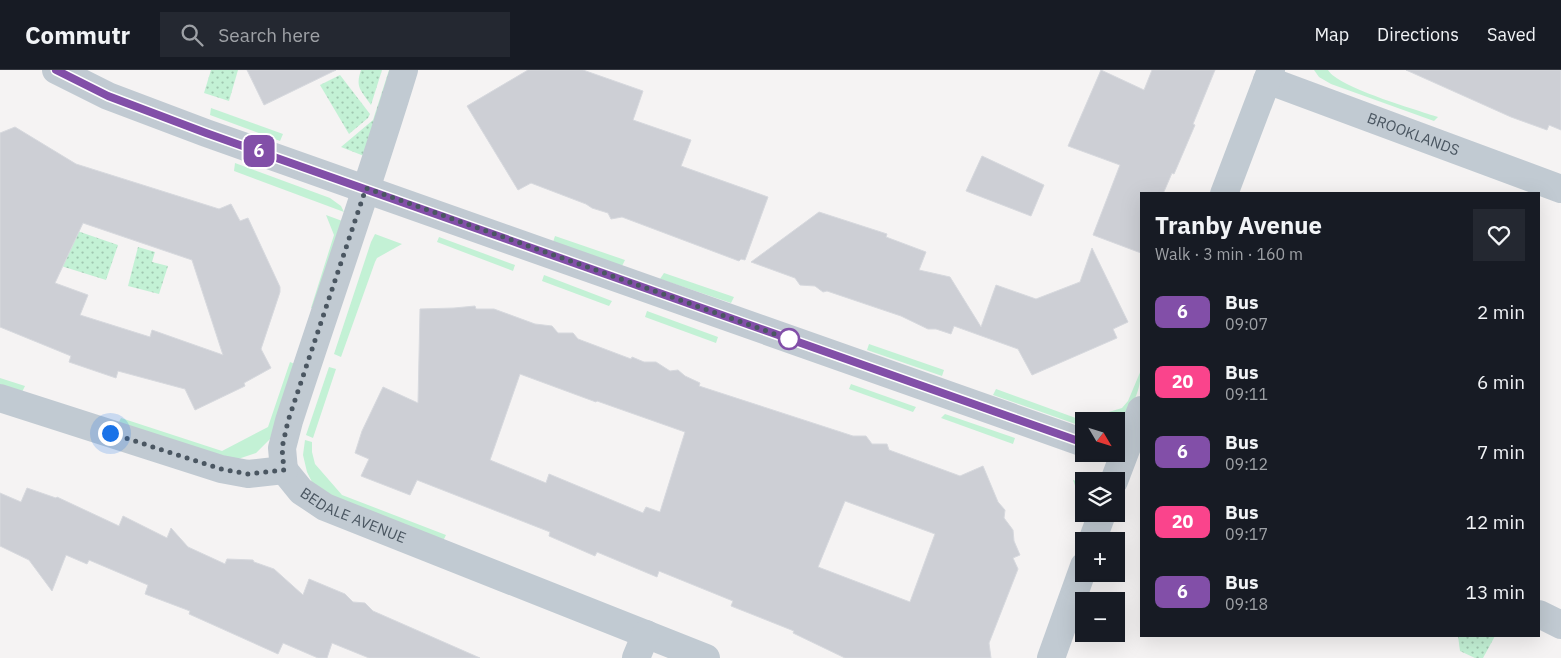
<!DOCTYPE html>
<html lang="en">
<head>
<meta charset="utf-8">
<style>
  :root { --surface:#171b24; --page:#242831; --text:#f1f3f6; --muted:#9ea1a6; --line:#363941 }
  body { margin:0; font-family:"IBM Plex Sans",sans-serif; background:var(--page); color:var(--text); height:100vh; display:flex; flex-direction:column; font-size:19px; white-space:nowrap }
  * { box-sizing:border-box; margin:0 }
  p { font-size:16px; color:var(--muted) }
  .icon { flex:none; width:28px; height:28px; fill:none; stroke:currentColor; stroke-width:2; stroke-linecap:round; stroke-linejoin:round }
  .map { position:relative; flex:1; overflow:hidden }
  .panel { position:absolute; left:1140px; top:122px; width:400px; height:445px; display:flex; flex-direction:column; background:var(--surface); border-radius:0px; box-shadow:0 5px 20px #0002 }
  .panel>* { flex:none }
  .badge { padding:0 10px; border-radius:8px; font-size:18px; line-height:32px }
  .needle { width:32px; rotate:128deg }
  .controls { position:absolute; left:1075px; top:342px; display:grid; gap:10px }
  .controls a { display:grid; place-items:center; width:50px; height:50px; border-radius:0px; background:var(--surface); box-shadow:0 5px 20px #0002; font-size:25px }
  .you { position:absolute; width:25px; height:25px; margin:-12px; border:4px solid #fff; border-radius:50%; background:#1a73e8; box-shadow:0 0 0 8px #1a73e833 }
  .map>.badge { position:absolute; translate:-50% -50%; box-shadow:0 0 0 2px #fff }
  .round { display:grid; place-items:center; flex:none; width:52px; height:52px; border-radius:0px; background:var(--page) }
  .headline { display:flex; align-items:center; justify-content:space-between; height:85px; padding:0 15px }
  h1 { font-size:24px; font-weight:700; line-height:38px }
  ul { padding:0; list-style:none }
  li { display:flex; align-items:center; gap:15px; height:70px; padding:0 15px }
  li div { flex:1 }
  li b { display:block; font-size:19px }
  li em { font-style:normal }
  li .badge { min-width:55px; font-weight:700; text-align:center }
  header { display:flex; align-items:center; gap:30px; box-sizing:border-box; height:70px; padding:0 25px; background:var(--surface); border-bottom:1px solid var(--line) }
  header strong { font-size:24px }
  nav { display:flex; gap:28px; margin-inline-start:auto; font-size:18px }
  .search { width:350px; height:45px; background:var(--page); display:flex; align-items:center; gap:12px; box-sizing:border-box; padding:0 18px; border-radius:0px; color:var(--muted); font-size:19px }
  .map>svg:first-child { display:block }
</style>
</head>
<body>
<header>
<strong>Commutr</strong>
<div class="search"><svg class="icon" aria-label="search" viewBox="0 0 24 24"><circle cx="10" cy="10" r="6"/><path d="M15 15l6 6"/></svg>Search here</div>
<nav><a>Map</a><a>Directions</a><a>Saved</a></nav>
</header>
<div class="map">
<svg width="1561" height="588" viewBox="0 0 1561 588">
  <defs>
    <pattern id="garden-dots" width="8" height="8" patternUnits="userSpaceOnUse" patternTransform="scale(1.25)"><rect width="8" height="8" fill="#c3f1d5"/><path d="M2 2h.1M6 6h.1" fill="none" stroke="#a0c6b0" stroke-width="1.8" stroke-linecap="round"/></pattern>
  </defs>
  <rect width="100%" height="100%" fill="#f5f3f3"/>
  <g fill="#c3f1d5">
    <path d="M 1314,0 L 1328,0 C 1337,17 1417,40 1438,47 L 1434,51 L 1331,14 L 1319,7 Z"/>
    <path d="M 211,38 L 283,64 L 280,71 L 210,45 Z"/>
    <path d="M 235,93 L 330,128 L 341,136 L 344,142 L 234,101 Z"/>
    <path d="M 326,145 L 345,152 L 316,239 L 311,238 L 334,165 Z"/>
    <path d="M 375,164 L 402,174 L 377,188 L 375,192 L 341,287 L 334,284 L 371,172 Z"/>
    <path d="M 555,166 L 625,190 L 622,196 L 553,172 Z"/>
    <path d="M 439,167 L 515,195 L 513,201 L 437,172 Z"/>
    <path d="M 664,203 L 734,227 L 731,233 L 660,209 Z"/>
    <path d="M 544,205 L 612,231 L 609,236 L 542,211 Z"/>
    <path d="M 647,241 L 718,267 L 716,273 L 645,247 Z"/>
    <path d="M 869,274 L 944,300 L 942,306 L 867,280 Z"/>
    <path d="M 290,292 L 297,295 L 271,368 L 256,383 L 241,388 L 231,391 L 118,354 L 121,348 L 222,381 L 268,357 Z"/>
    <path d="M 329,297 L 336,299 L 313,368 L 306,365 Z"/>
    <path d="M 1141,300 C 1141,318 1133,342 1116,351 L 1102,344 L 1122,338 L 1128,331 Z"/>
    <path d="M 0,308 L 25,316 L 22,322 L 0,314 Z"/>
    <path d="M 851,314 L 916,337 L 913,342 L 849,319 Z"/>
    <path d="M 996,319 L 1084,351 L 1084,357 L 993,325 Z"/>
    <path d="M 945,344 L 1015,368 L 1013,374 L 941,348 Z"/>
    <path d="M 305,370 L 312,372 L 312,382 L 315,394 L 342,425 L 446,465 L 443,471 L 343,432 L 313,414 L 307,402 L 303,385 Z"/>
    <path d="M 1073,410 L 1084,413 L 1084,440 Z"/>
  </g>
  <g fill="url(#garden-dots)">
    <path d="M 211,0 L 238,0 L 229,31 L 204,23 Z"/>
    <path d="M 361,0 L 382,0 L 371,35 C 361,20 355,18 361,0 Z"/>
    <path d="M 389,0 L 396,0 L 364,86 L 341,77 L 373,50 Z"/>
    <path d="M 340,5 L 370,44 L 368,48 L 349,64 L 320,15 Z"/>
    <path d="M 0,128 L 57,154 L 118,175 L 106,210 L 45,191 Z"/>
    <path d="M 138,177 L 155,182 L 152,192 L 168,196 L 159,224 L 128,216 Z"/>
    <path d="M 1458,566 L 1495,566 L 1483,588 L 1475,588 L 1460,581 Z"/>
  </g>
  <g fill="#cdcfd5" stroke="#d7d9de" fill-rule="evenodd">
    <path d="M 247,0 L 336,0 L 264,35 Z"/>
    <path d="M 528,0 L 583,0 L 643,21 L 633,50 L 691,70 L 681,96 L 768,127 L 745,190 L 741,189 L 739,191 L 622,147 L 611,149 L 608,143 L 592,138 L 586,134 L 531,113 L 518,120 L 467,36 Z"/>
    <path d="M 1101,0 L 1144,20 L 1152,0 L 1215,0 L 1193,54 L 1195,55 L 1174,104 L 1172,103 L 1163,124 L 1141,124 L 1141,183 L 1093,165 L 1120,95 L 1068,76 Z"/>
    <path d="M 1406,0 L 1561,0 L 1561,60 L 1549,55 L 1547,60 L 1511,47 Z"/>
    <path d="M 15,57 L 76,94 L 219,139 L 231,134 L 240,151 L 248,148 L 280,217 L 280,222 L 261,279 L 271,298 L 244,313 L 245,316 L 195,340 L 185,319 L 118,301 L 116,308 L 69,292 L 71,286 L 0,257 L 0,63 ZM 83,153 L 192,190 L 223,285 L 152,260 L 150,267 L 80,245 L 88,225 L 55,213 Z"/>
    <path d="M 982,86 L 1044,115 L 1031,146 L 966,121 Z"/>
    <path d="M 819,142 L 887,164 L 886,167 L 926,182 L 919,200 L 950,207 L 981,257 L 996,215 L 1036,229 L 1080,212 L 1092,178 L 1128,252 L 1113,259 L 1117,268 L 1032,305 L 1018,279 L 954,256 L 951,264 L 936,259 L 928,259 L 901,246 L 827,221 L 823,222 L 815,216 L 800,215 L 795,208 L 751,192 Z"/>
    <path d="M 475,236 L 476,239 L 494,239 L 535,254 L 552,256 L 558,263 L 573,263 L 578,269 L 631,289 L 632,287 L 644,292 L 656,292 L 670,301 L 678,300 L 685,306 L 700,313 L 699,316 L 853,366 L 866,366 L 872,374 L 887,374 L 889,380 L 960,406 L 983,396 L 998,432 L 1005,440 L 1004,448 L 1013,460 L 1014,471 L 1020,485 L 1013,488 L 1018,499 L 989,573 L 991,588 L 845,588 L 793,563 L 794,561 L 731,536 L 733,531 L 659,501 L 657,507 L 597,482 L 595,486 L 549,466 L 550,462 L 417,410 L 410,425 L 361,406 L 369,389 L 355,383 L 362,361 L 383,317 L 418,333 L 420,239 L 454,238 ZM 520,304 L 596,332 L 597,331 L 685,362 L 660,442 L 646,437 L 643,443 L 549,404 L 546,413 L 490,390 ZM 845,431 L 935,464 L 910,532 L 818,497 Z"/>
    <path d="M 27,418 L 56,428 L 57,427 L 119,456 L 123,446 L 167,468 L 171,458 L 188,477 L 225,494 L 227,489 L 253,490 L 254,492 L 274,499 L 303,525 L 309,509 L 345,524 L 353,532 L 365,533 L 373,541 L 480,588 L 369,588 L 332,573 L 327,588 L 318,588 L 283,573 L 278,584 L 189,544 L 190,541 L 145,524 L 148,515 L 89,490 L 87,494 L 66,485 L 52,521 L 29,490 L 0,476 L 0,423 L 21,432 Z"/>
  </g>
  <g fill="none" stroke-linecap="round" stroke-linejoin="round">
    <g stroke="#c1cad2" stroke-width="28">
      <path d="M 56,0 L 108,26 L 206,63 L 1084,373"/>
      <path id="s1" d="M 1267,10 L 1561,119"/>
      <path d="M 1224,124 L 1271,0"/>
      <path d="M 0,328 L 221,399 L 248,404 L 284,400"/>
      <path id="s2" d="M 284,400 L 301,421 L 325,437 L 706,588"/>
      <path d="M 284,400 L 282,378 L 289,351 C 327,234 368,118 404,0"/>
      <path d="M 1114,411 L 1141,340"/>
      <path d="M 1092,471 L 1102,444"/>
      <path d="M 1539,544 L 1561,555"/>
      <path d="M 636,588 L 646,564"/>
      <path d="M 1051,588 L 1084,496"/>
    </g>
  </g>
  <g fill="none" stroke-linecap="round" stroke-linejoin="round">
    <g stroke="#fff" stroke-width="11">
      <path id="line" d="M 56,0 L 108,26 L 206,63 L 1084,373"/>
    </g>
    <use href="#line" stroke="#824fa8" stroke-width="8"/>
    <path stroke="#4a5661" stroke-width="5" stroke-dasharray="0 9" d="M 110,363 L 221,399 L 248,404 L 284,400 L 282,378 L 288,351 L 366,118 L 789,269"/>
  </g>
  <circle fill="#fff" stroke="#824fa8" stroke-width="2.5" cx="789" cy="269" r="10"/>
  <g text-anchor="middle" stroke-width="4.5" stroke-linejoin="round" paint-order="stroke">
    <g font-size="15" fill="#4a5661" stroke="#fff">
      <text dy="5" stroke="none"><textPath href="#s1" startOffset="156">BROOKLANDS</textPath></text>
      <text dy="5" stroke="none"><textPath href="#s2" startOffset="85">BEDALE AVENUE</textPath></text>
    </g>
  </g>
</svg>
<div class="controls">
<a><svg class="needle" viewBox="-14 -14 28 28"><path d="M0-13l5 13h-10z" fill="#e53935"/><path d="M0 13l5-13h-10z" fill="#9ea1a6"/></svg></a>
<a><svg class="icon" aria-label="layers" viewBox="0 0 24 24"><path d="M12 4l9 5-9 5-9-5zM3 14l9 5 9-5"/></svg></a>
<a>+</a>
<a>−</a>
</div>
<div class="you" style="left:110px;top:363px"></div>
<b class="badge" style="left:259px;top:81px;background:#824fa8;color:#fff">6</b>
<section class="panel">
<div class="headline"><div><h1>Tranby Avenue</h1><p>Walk · 3 min · 160 m</p></div><a class="round"><svg class="icon" aria-label="heart" viewBox="0 0 24 24"><path d="M12 20l-8-8c-3-5 5-10 8-4 3-6 11-1 8 4z"/></svg></a></div>
<ul>
<li><span class="badge" style="background:#824fa8;color:#fff">6</span><div><b>Bus</b><p>09:07</p></div><em>2 min</em></li>
<li><span class="badge" style="background:#fa448c;color:#fff">20</span><div><b>Bus</b><p>09:11</p></div><em>6 min</em></li>
<li><span class="badge" style="background:#824fa8;color:#fff">6</span><div><b>Bus</b><p>09:12</p></div><em>7 min</em></li>
<li><span class="badge" style="background:#fa448c;color:#fff">20</span><div><b>Bus</b><p>09:17</p></div><em>12 min</em></li>
<li><span class="badge" style="background:#824fa8;color:#fff">6</span><div><b>Bus</b><p>09:18</p></div><em>13 min</em></li>
</ul>
</section>
</div>
</body>
</html>
